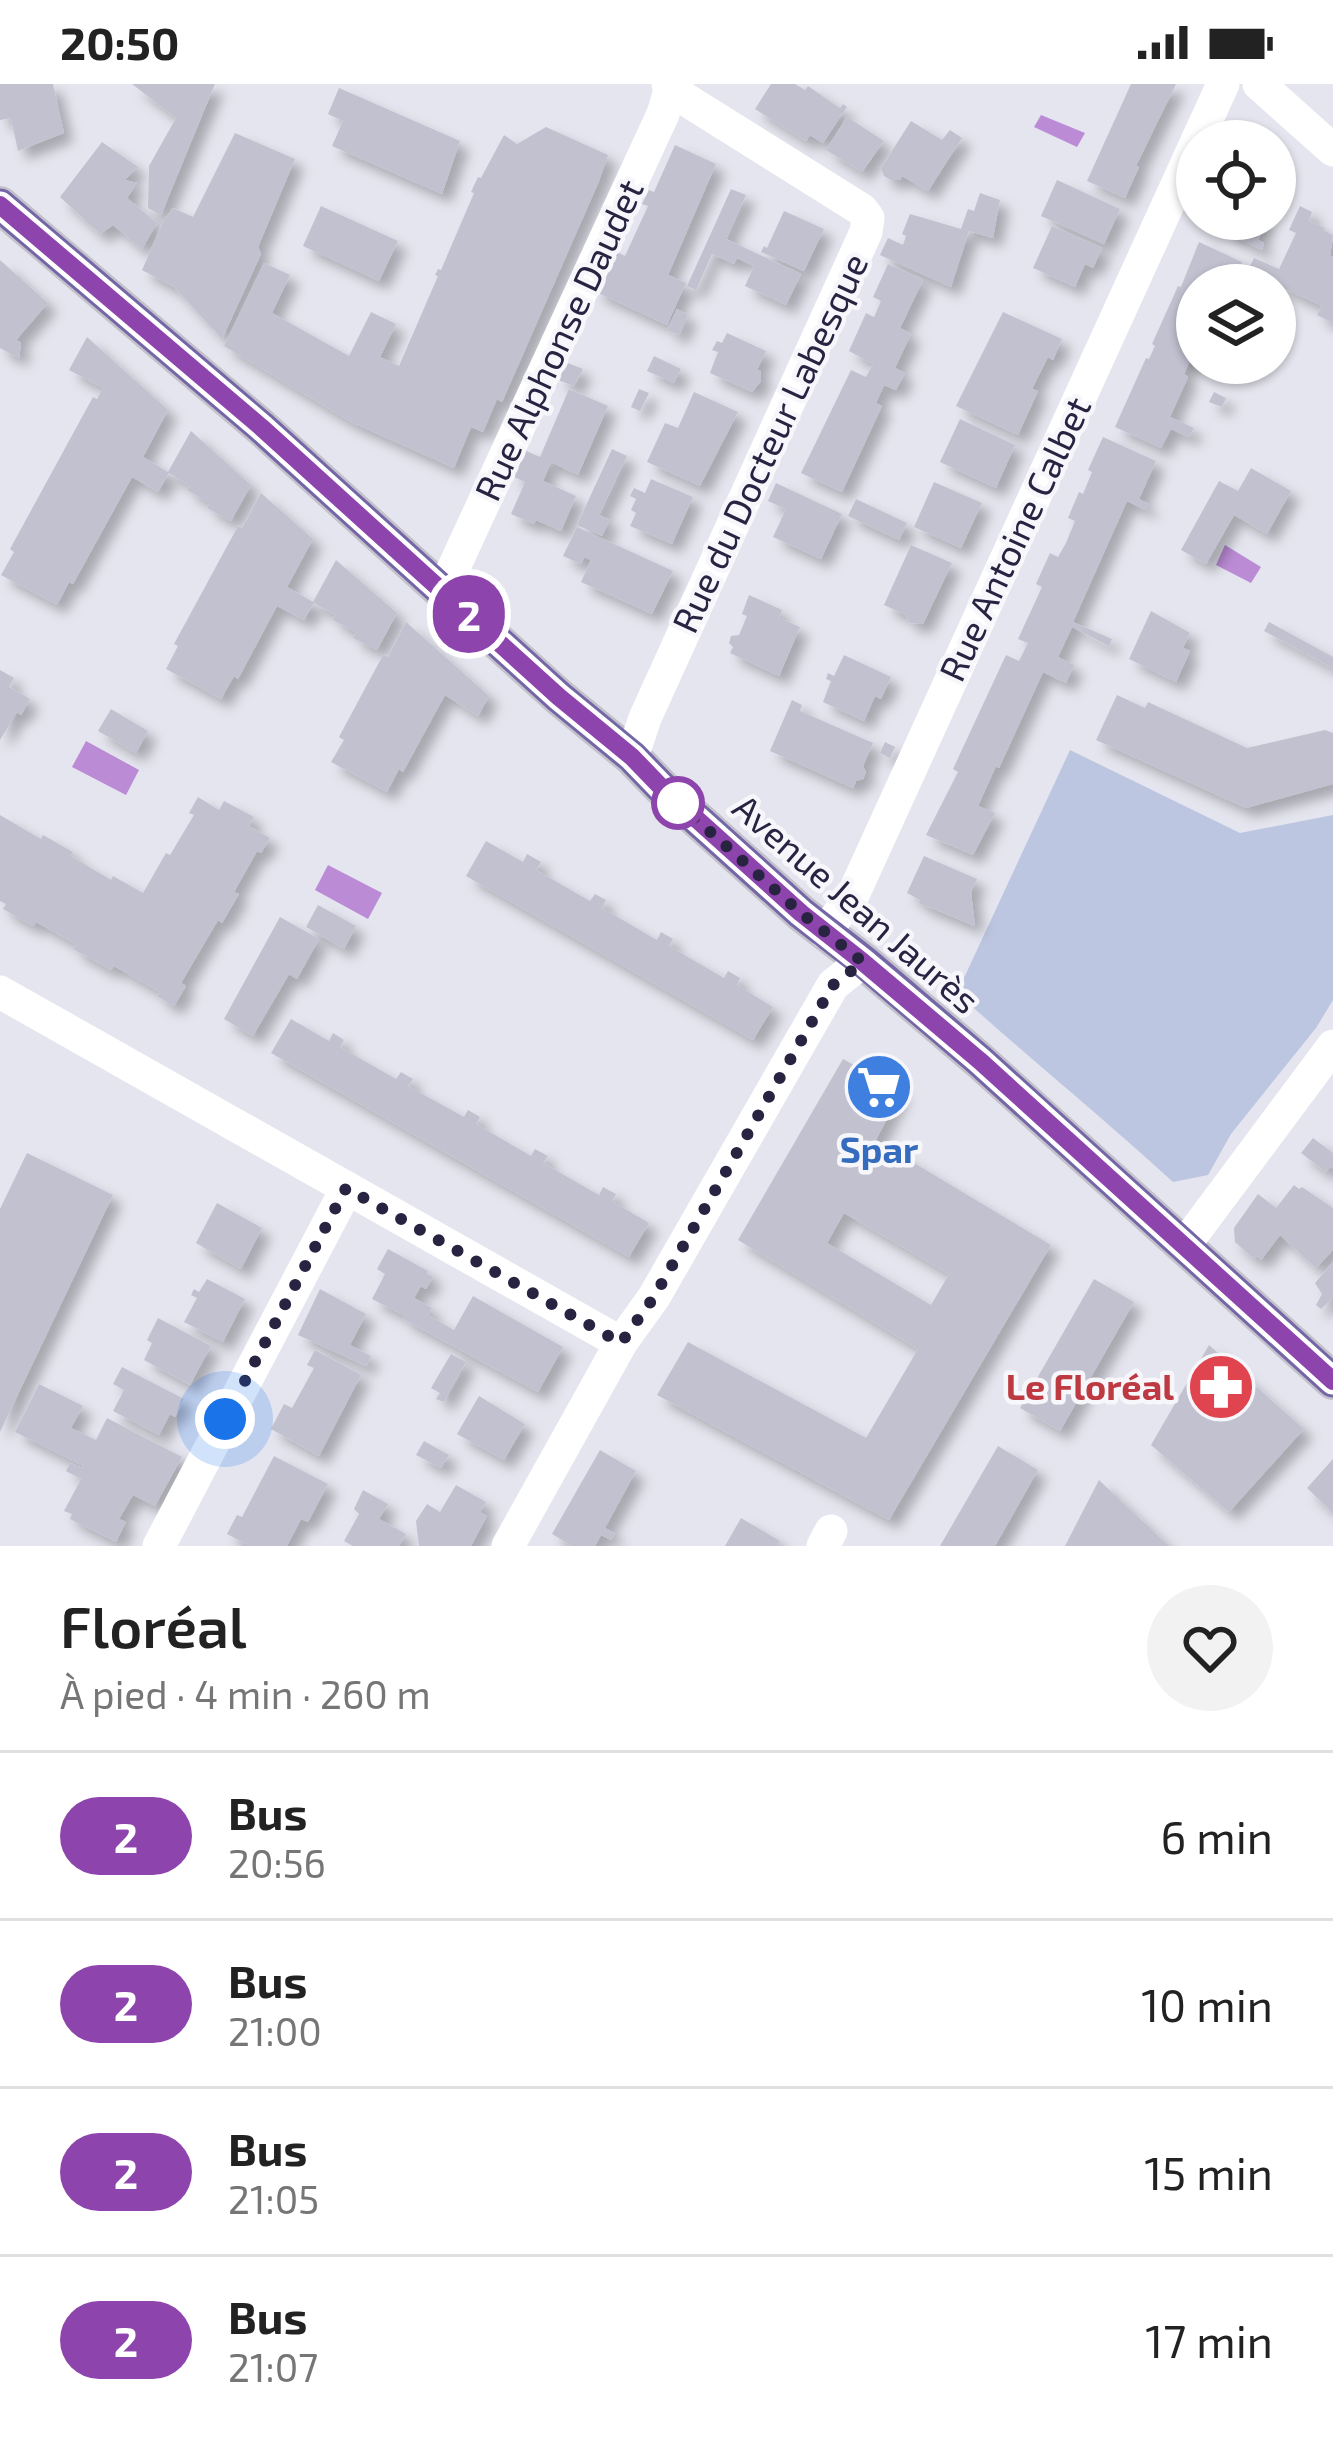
<!DOCTYPE html>
<html lang="fr">
<head>
<meta charset="utf-8">
<style>
  :root { --surface:#fff; --page:#f2f2f2; --text:#222; --muted:#767676; --line:#e0e0e0 }
  body { margin:0; font-family:"Exo 2",sans-serif; background:var(--page); color:var(--text); height:100vh; display:flex; flex-direction:column; font-size:45px; white-space:nowrap }
  * { box-sizing:border-box; margin:0 }
  p { font-size:39px; color:var(--muted) }
  .icon { flex:none; width:66px; height:66px; fill:none; stroke:currentColor; stroke-width:2; stroke-linecap:round; stroke-linejoin:round }
  .map { position:relative; height:1462px; overflow:hidden }
  .details { display:flex; flex-direction:column; background:var(--surface); flex:1 }
  .details>* { flex:none }
  .badge { padding:0 24px; border-radius:39px; font-size:42px; line-height:78px }
  .fabs { position:absolute; left:1176px; top:36px; display:grid; gap:24px }
  .fabs a { display:grid; place-items:center; width:120px; height:120px; border-radius:50%; background:var(--surface); box-shadow:0 3px 9px #0004; font-size:60px }
  .you { position:absolute; width:60px; height:60px; margin:-30px; border:9px solid #fff; border-radius:50%; background:#1a73e8; box-shadow:0 0 0 18px #1a73e833 }
  .map>.badge { position:absolute; translate:-50% -50%; box-shadow:0 0 0 6px #fff }
  .round { display:grid; place-items:center; flex:none; width:126px; height:126px; border-radius:63px; background:var(--page) }
  .head { display:flex; align-items:center; justify-content:space-between; height:204px; padding:0 60px }
  h1 { font-size:57px; font-weight:600; line-height:90px }
  ul { padding:0; list-style:none }
  li { display:flex; align-items:center; gap:36px; height:168px; padding:0 60px; border-top:3px solid var(--line) }
  li div { flex:1 }
  li b { display:block; font-size:45px }
  li em { font-style:normal }
  li .badge { min-width:132px; font-weight:700; text-align:center }
  .status { display:flex; justify-content:space-between; align-items:center; height:84px; padding:0 60px; background:var(--surface); direction:ltr }
  .status svg { height:33px; fill:currentColor }
  .map>svg:first-child { display:block }
</style>
</head>
<body>
<div class="status"><b>20:50</b><svg viewBox="0 0 49 12"><path d="M0 12V9h3v3zM5 12V6h3v6zM10 12V3h3v9zM15 12V0h3v12zM26 1h20v11H26zM47 4h2v5h-2z"/></svg></div>
<div class="map">
<svg width="1333" height="1462" viewBox="0 0 1333 1462">
  <defs>
    <filter id="shadow"><feDropShadow dx="9" dy="9" stdDeviation="6" flood-color="#0004"/></filter>
  </defs>
  <rect width="100%" height="100%" fill="#e5e5ef"/>
  <path fill="#bdc6e1" d="M 1070,666 L 1240,749 L 1333,731 L 1333,916 L 1316,944 L 1231,1050 L 1208,1091 L 1173,1098 C 1102,1033 1028,973 957,909 Z"/>
  <g fill="#bb8bd6">
    <path d="M 1041,31 L 1085,49 L 1077,63 L 1034,43 Z"/>
    <path d="M 1225,461 L 1261,483 L 1251,499 L 1216,481 Z"/>
    <path d="M 86,657 L 139,686 L 126,711 L 72,683 Z"/>
    <path d="M 328,781 L 382,809 L 368,835 L 315,806 Z"/>
  </g>
  <g fill="#c1c1d0" fill-rule="evenodd" filter="url(#shadow)">
    <path d="M 0,0 L 53,0 L 64,49 L 18,67 L 11,34 L 0,36 Z"/>
    <path d="M 132,0 L 215,0 L 161,131 L 148,124 L 149,82 L 176,34 Z"/>
    <path d="M 771,0 L 795,0 L 805,6 L 808,2 L 840,24 L 843,20 L 847,23 L 823,59 L 810,51 L 806,57 L 755,25 Z"/>
    <path d="M 1131,0 L 1176,0 L 1136,82 L 1139,83 L 1125,114 L 1087,97 Z"/>
    <path d="M 339,4 L 460,57 L 442,110 L 332,62 L 343,37 L 328,30 Z"/>
    <path d="M 847,33 L 884,57 L 862,88 L 826,66 Z"/>
    <path d="M 911,37 L 942,56 L 950,46 L 962,54 L 928,107 L 902,92 L 900,96 L 891,96 L 884,92 L 881,84 Z"/>
    <path d="M 546,43 L 608,71 L 599,97 L 502,318 L 497,315 L 483,348 L 471,343 L 454,384 L 351,338 L 224,262 L 264,179 L 290,191 L 272,229 L 349,272 L 371,228 L 396,240 L 380,273 L 399,282 L 438,192 L 435,191 L 438,185 L 441,186 L 474,109 L 471,108 L 478,93 L 481,94 L 504,51 L 517,60 Z"/>
    <path d="M 235,49 L 295,75 L 258,163 L 261,170 L 222,255 L 174,203 L 142,186 L 163,138 L 173,124 L 193,133 Z"/>
    <path d="M 102,58 L 138,83 L 125,96 L 137,99 L 127,114 L 157,139 L 142,165 L 113,141 L 100,150 L 60,113 Z"/>
    <path d="M 675,61 L 716,80 L 668,191 L 686,199 L 667,241 L 594,207 L 613,166 L 625,172 L 648,122 L 642,120 L 649,106 L 654,108 Z"/>
    <path d="M 1057,96 L 1120,125 L 1104,160 L 1041,132 Z"/>
    <path d="M 731,105 L 746,111 L 726,155 L 801,190 L 786,221 L 745,202 L 754,182 L 737,174 L 734,180 L 712,170 L 696,206 L 687,202 Z"/>
    <path d="M 980,109 L 1000,116 L 993,154 L 969,147 L 951,203 L 880,171 L 888,154 L 903,161 L 906,152 L 902,150 L 910,130 L 961,145 L 968,125 L 974,127 Z"/>
    <path d="M 321,122 L 398,157 L 379,197 L 303,162 Z"/>
    <path d="M 1300,122 L 1312,128 L 1309,137 L 1325,144 L 1323,146 L 1333,151 L 1330,172 L 1333,173 L 1333,239 L 1317,231 L 1322,222 L 1279,202 L 1281,197 L 1250,182 L 1254,174 L 1279,185 L 1296,149 L 1289,146 Z"/>
    <path d="M 784,127 L 824,145 L 804,187 L 761,168 L 764,162 L 767,164 Z"/>
    <path d="M 1213,135 L 1267,137 L 1258,156 L 1264,159 L 1262,166 L 1226,149 L 1229,142 Z"/>
    <path d="M 1052,142 L 1102,164 L 1093,184 L 1085,180 L 1075,203 L 1033,184 Z"/>
    <path d="M 1199,158 L 1242,178 L 1235,195 L 1248,201 L 1197,201 L 1197,261 L 1184,290 L 1188,293 L 1170,333 L 1194,344 L 1189,353 L 1171,345 L 1161,364 L 1115,343 L 1146,274 L 1149,275 L 1155,262 L 1152,260 L 1178,202 L 1181,203 Z"/>
    <path d="M 0,176 L 48,219 L 16,256 L 21,259 L 19,274 L 0,264 Z"/>
    <path d="M 888,180 L 923,196 L 900,244 L 911,250 L 895,284 L 905,289 L 896,306 L 884,301 L 876,319 L 882,322 L 842,408 L 801,389 L 851,286 L 866,293 L 873,280 L 849,267 L 866,229 L 874,233 L 881,217 L 873,213 Z"/>
    <path d="M 677,225 L 688,231 L 679,251 L 667,246 Z"/>
    <path d="M 1003,228 L 1062,255 L 1053,276 L 1048,273 L 1032,305 L 1038,307 L 1018,351 L 956,322 Z"/>
    <path d="M 727,249 L 766,267 L 757,286 L 761,287 L 761,297 L 752,308 L 710,289 L 718,268 L 712,266 L 717,257 L 722,259 Z"/>
    <path d="M 87,253 L 168,326 L 143,373 L 168,388 L 191,347 L 251,401 L 231,437 L 207,424 L 210,419 L 187,406 L 190,402 L 169,389 L 158,408 L 132,393 L 73,500 L 69,498 L 57,521 L 1,491 L 14,468 L 10,465 L 93,313 L 97,315 L 103,304 L 69,286 Z"/>
    <path d="M 654,272 L 681,285 L 674,299 L 647,287 Z"/>
    <path d="M 565,278 L 583,285 L 574,302 L 558,296 Z"/>
    <path d="M 569,305 L 608,322 L 578,391 L 551,378 L 543,397 L 576,412 L 561,447 L 536,436 L 534,440 L 511,430 L 525,398 L 512,392 L 524,366 L 540,373 Z"/>
    <path d="M 639,305 L 649,309 L 640,327 L 631,323 Z"/>
    <path d="M 694,308 L 738,328 L 700,402 L 647,378 L 665,339 L 678,344 Z"/>
    <path d="M 1214,308 L 1226,314 L 1222,323 L 1209,318 Z"/>
    <path d="M 960,335 L 1015,361 L 996,404 L 940,378 Z"/>
    <path d="M 1103,353 L 1156,377 L 1139,415 L 1149,420 L 1145,426 L 1127,417 L 1073,538 L 1112,555 L 1109,562 L 1072,543 L 1058,573 L 1074,581 L 1066,599 L 1043,588 L 999,684 L 996,682 L 978,722 L 995,729 L 973,771 L 926,751 L 958,688 L 953,685 L 1006,571 L 1019,577 L 1028,559 L 1018,555 L 1042,503 L 1036,500 L 1050,469 L 1058,473 L 1066,459 L 1075,437 L 1068,434 L 1079,408 L 1083,410 L 1092,388 L 1088,386 Z"/>
    <path d="M 612,365 L 627,372 L 599,431 L 610,436 L 602,452 L 577,441 Z"/>
    <path d="M 1251,384 L 1291,407 L 1267,450 L 1234,431 L 1206,480 L 1181,466 L 1219,397 L 1238,407 Z"/>
    <path d="M 651,395 L 693,413 L 672,460 L 630,442 L 636,429 L 631,426 L 636,415 L 630,412 L 634,404 L 645,409 Z"/>
    <path d="M 934,398 L 982,419 L 961,464 L 914,443 Z"/>
    <path d="M 776,399 L 842,430 L 821,475 L 773,453 L 786,425 L 768,417 Z"/>
    <path d="M 261,409 L 313,455 L 287,503 L 313,518 L 336,476 L 397,529 L 377,566 L 353,554 L 356,548 L 333,536 L 335,531 L 314,519 L 304,536 L 277,522 L 238,595 L 234,592 L 221,615 L 166,585 L 178,562 L 174,560 L 199,514 L 238,442 L 242,444 Z"/>
    <path d="M 856,415 L 907,439 L 899,456 L 848,432 Z"/>
    <path d="M 577,443 L 673,487 L 652,530 L 581,498 L 591,476 L 584,473 L 581,480 L 563,472 Z"/>
    <path d="M 911,461 L 952,479 L 923,540 L 910,539 L 906,531 L 884,521 Z"/>
    <path d="M 749,511 L 782,526 L 779,534 L 800,543 L 779,592 L 730,569 L 733,563 L 729,559 L 731,552 L 739,551 L 747,532 L 742,530 Z"/>
    <path d="M 1151,527 L 1190,549 L 1183,564 L 1190,567 L 1176,598 L 1129,575 Z"/>
    <path d="M 406,538 L 489,612 L 478,632 L 445,611 L 403,688 L 399,685 L 387,708 L 331,678 L 344,656 L 339,653 L 383,571 L 388,573 Z"/>
    <path d="M 1269,538 L 1333,573 L 1333,584 L 1264,547 Z"/>
    <path d="M 844,571 L 891,593 L 881,615 L 875,612 L 864,637 L 823,618 L 831,597 L 826,595 L 828,589 L 834,592 Z"/>
    <path d="M 0,586 L 14,594 L 9,603 L 30,615 L 21,631 L 17,628 L 0,656 Z"/>
    <path d="M 1117,611 L 1145,624 L 1148,618 L 1247,664 L 1325,646 L 1333,649 L 1333,700 L 1246,724 L 1096,656 Z"/>
    <path d="M 792,616 L 802,621 L 800,627 L 873,659 L 863,682 L 866,688 L 863,695 L 856,697 L 853,704 L 770,667 Z"/>
    <path d="M 111,625 L 148,647 L 136,669 L 98,647 Z"/>
    <path d="M 885,658 L 895,663 L 890,674 L 880,669 Z"/>
    <path d="M 198,713 L 219,726 L 224,717 L 254,733 L 249,742 L 270,754 L 261,769 L 257,767 L 234,808 L 239,810 L 222,839 L 218,836 L 181,899 L 186,902 L 174,922 L 157,912 L 160,908 L 114,882 L 111,886 L 73,865 L 76,860 L 36,838 L 33,842 L 3,825 L 6,820 L 0,817 L 0,731 L 41,755 L 43,751 L 73,768 L 71,772 L 111,796 L 113,792 L 143,809 L 166,769 L 170,771 L 194,731 L 189,729 Z"/>
    <path d="M 486,757 L 523,778 L 527,770 L 541,778 L 536,786 L 590,817 L 595,810 L 606,816 L 602,824 L 657,856 L 661,848 L 673,855 L 669,862 L 724,894 L 728,887 L 740,894 L 737,901 L 773,923 L 753,956 L 466,792 Z"/>
    <path d="M 924,772 L 977,795 L 971,808 L 975,842 L 919,819 L 920,816 L 907,809 Z"/>
    <path d="M 318,821 L 356,842 L 344,865 L 306,843 Z"/>
    <path d="M 280,833 L 319,855 L 297,895 L 289,890 L 253,952 L 224,935 Z"/>
    <path d="M 291,935 L 329,957 L 333,949 L 344,956 L 340,963 L 396,995 L 401,988 L 413,995 L 408,1002 L 464,1033 L 468,1026 L 480,1033 L 476,1040 L 531,1072 L 535,1065 L 548,1072 L 543,1079 L 599,1111 L 603,1103 L 616,1110 L 612,1117 L 649,1139 L 629,1173 L 271,969 Z"/>
    <path d="M 843,975 L 901,1007 L 876,1056 L 1051,1161 L 889,1436 L 657,1311 L 688,1258 L 866,1354 L 918,1265 L 738,1156 ZM 844,1129 L 949,1190 L 931,1221 L 827,1159 Z"/>
    <path d="M 1313,1054 L 1333,1069 L 1333,1085 L 1330,1083 L 1326,1088 L 1301,1069 Z"/>
    <path d="M 27,1069 L 113,1111 L 0,1348 L 0,1125 Z"/>
    <path d="M 1294,1101 L 1299,1105 L 1302,1103 L 1333,1124 L 1333,1166 L 1316,1184 L 1280,1151 L 1261,1176 L 1257,1172 L 1254,1175 L 1235,1158 L 1234,1144 L 1258,1110 L 1276,1124 Z"/>
    <path d="M 217,1119 L 262,1144 L 241,1185 L 196,1159 Z"/>
    <path d="M 388,1165 L 428,1187 L 427,1190 L 433,1193 L 426,1205 L 421,1202 L 414,1214 L 432,1224 L 428,1231 L 454,1246 L 473,1212 L 563,1263 L 538,1308 L 403,1235 L 405,1232 L 372,1215 L 385,1190 L 377,1185 Z"/>
    <path d="M 1333,1178 L 1333,1214 L 1321,1225 L 1316,1221 L 1322,1210 L 1315,1199 Z"/>
    <path d="M 207,1195 L 245,1215 L 223,1258 L 184,1238 L 197,1214 L 191,1211 L 194,1205 L 199,1208 Z"/>
    <path d="M 1094,1195 L 1134,1218 L 1060,1347 L 1020,1324 Z"/>
    <path d="M 320,1205 L 366,1230 L 350,1261 L 371,1272 L 366,1282 L 298,1251 Z"/>
    <path d="M 158,1234 L 211,1262 L 190,1301 L 144,1276 L 152,1259 L 147,1256 Z"/>
    <path d="M 1209,1261 L 1304,1345 L 1229,1428 L 1151,1361 Z"/>
    <path d="M 315,1266 L 361,1291 L 319,1372 L 271,1345 L 284,1320 L 292,1324 L 314,1284 L 307,1281 Z"/>
    <path d="M 451,1270 L 466,1278 L 444,1318 L 436,1315 L 440,1309 L 431,1304 Z"/>
    <path d="M 122,1283 L 184,1315 L 175,1333 L 170,1330 L 159,1351 L 113,1327 L 124,1306 L 113,1300 Z"/>
    <path d="M 39,1300 L 83,1322 L 71,1344 L 96,1356 L 107,1334 L 182,1373 L 155,1422 L 133,1411 L 119,1435 L 126,1438 L 116,1458 L 70,1435 L 72,1430 L 64,1427 L 81,1395 L 66,1387 L 70,1379 L 82,1384 L 83,1382 L 15,1348 Z"/>
    <path d="M 479,1312 L 525,1340 L 504,1376 L 457,1350 Z"/>
    <path d="M 424,1357 L 449,1371 L 441,1384 L 416,1371 Z"/>
    <path d="M 998,1362 L 1038,1386 L 995,1462 L 940,1462 Z"/>
    <path d="M 600,1366 L 636,1387 L 605,1444 L 615,1449 L 611,1456 L 601,1451 L 595,1462 L 572,1462 L 552,1450 Z"/>
    <path d="M 274,1372 L 328,1400 L 308,1438 L 301,1435 L 287,1462 L 250,1462 L 227,1450 L 237,1431 L 242,1433 Z"/>
    <path d="M 1333,1375 L 1333,1429 L 1307,1404 Z"/>
    <path d="M 1099,1396 L 1169,1462 L 1065,1462 Z"/>
    <path d="M 456,1401 L 486,1418 L 480,1428 L 487,1432 L 471,1462 L 419,1462 L 416,1437 L 427,1420 L 440,1428 Z"/>
    <path d="M 363,1406 L 388,1420 L 379,1435 L 406,1450 L 399,1462 L 353,1462 L 344,1457 L 359,1430 L 354,1425 Z"/>
    <path d="M 741,1434 L 780,1457 L 777,1462 L 725,1462 Z"/>
  </g>
  <g fill="none" stroke-linecap="round" stroke-linejoin="round">
    <g stroke="#c3c1ca" stroke-width="38">
      <path id="primary" d="M 0,121 L 261,343 L 559,613 L 632,673 L 661,703 L 801,829 L 863,877 L 979,976 L 1333,1297"/>
    </g>
    <g stroke="#fff" stroke-width="33">
      <path d="M 1259,0 L 1333,66"/>
      <path d="M 1197,57 L 1223,0"/>
      <path d="M 443,507 L 663,30 L 671,3"/>
      <path d="M 632,673 L 645,634 L 866,148 L 868,134 L 862,126 L 685,15 L 668,0"/>
      <path d="M 825,848 L 853,811 L 1197,57"/>
      <path d="M 0,908 L 621,1259"/>
      <path d="M 1184,1162 L 1333,962"/>
      <path d="M 159,1462 L 347,1104"/>
      <path d="M 508,1462 L 621,1259 L 654,1213 L 833,901 L 863,877"/>
      <path d="M 823,1462 L 831,1447"/>
    </g>
    <use href="#primary" stroke="#7567a7" stroke-width="33"/>
  </g>
  <g fill="none" stroke-linecap="round" stroke-linejoin="round">
    <g stroke="#fff" stroke-width="27">
      <path id="line" d="M 0,121 L 261,343 L 559,613 L 632,673 L 661,703 L 801,829 L 863,878 L 979,976 L 1333,1297"/>
    </g>
    <use href="#line" stroke="#8e44ad" stroke-width="18"/>
    <path stroke="#292342" stroke-width="12" stroke-dasharray="0 21.6" d="M 225,1335 L 346,1104 L 621,1259 L 654,1213 L 833,901 L 863,878 L 801,829 L 678,719"/>
  </g>
  <defs>
    <g id="supermarket-disc" transform="scale(3.45)"><circle r="9.5" fill="#3f7fe0" stroke="#f6f6fb"/><path d="M-6-5.5h2.5l.6 2H6L4.5 2H-2.5L-4.4-4H-6ZM-1.5 3.2a1.3 1.3 0 1 0 .1 0ZM3 3.2a1.3 1.3 0 1 0 .1 0Z" fill="#fff"/></g>
    <g id="pharmacy-disc" transform="scale(3.45)"><circle r="9.5" fill="#e0444e" stroke="#f6f6fb"/><path d="M-2-6h4v4h4v4h-4v4h-4v-4h-4v-4h4Z" fill="#fff"/></g>
  </defs>
  <g fill-rule="evenodd">
    <use href="#supermarket-disc" x="879" y="1003"/>
    <use href="#pharmacy-disc" x="1221" y="1303"/>
  </g>
  <circle fill="#fff" stroke="#8e44ad" stroke-width="6" cx="678" cy="719" r="24"/>
  <g text-anchor="middle" stroke-width="9" stroke-linejoin="round" paint-order="stroke">
    <g font-size="36" fill="#292342" stroke="#f6f6fb">
      <text transform="translate(559 256) rotate(-65)" y="13">Rue Alphonse Daudet</text>
      <text transform="translate(770 359) rotate(-65)" y="13">Rue du Docteur Labesque</text>
      <text transform="translate(1015 455) rotate(-65)" y="13">Rue Antoine Calbet</text>
      <text transform="translate(856 820) rotate(41)" y="13">Avenue Jean Jaurès</text>
    </g>
    <g font-size="36" font-weight="bold" fill="#366cbe" stroke="#f6f6fb">
      <text x="879" y="1079">Spar</text>
    </g>
    <g font-size="36" font-weight="bold" fill="#be3a42" stroke="#f6f6fb" text-anchor="end">
      <text x="1174" y="1316">Le Floréal</text>
    </g>
  </g>
</svg>
<div class="fabs">
<a><svg class="icon" aria-label="locate" viewBox="0 0 24 24"><circle cx="12" cy="12" r="6"/><path d="M12 2v4M12 18v4M2 12h4M18 12h4"/></svg></a>
<a><svg class="icon" aria-label="layers" viewBox="0 0 24 24"><path d="M12 4l9 5-9 5-9-5zM3 14l9 5 9-5"/></svg></a>
</div>
<div class="you" style="left:225px;top:1335px"></div>
<b class="badge" style="left:469px;top:530px;background:#8e44ad;color:#fff">2</b>
</div>
<section class="details">
<div class="head"><div><h1>Floréal</h1><p>À pied · 4 min · 260 m</p></div><a class="round"><svg class="icon" aria-label="heart" viewBox="0 0 24 24"><path d="M12 20l-8-8c-3-5 5-10 8-4 3-6 11-1 8 4z"/></svg></a></div>
<ul>
<li><span class="badge" style="background:#8e44ad;color:#fff">2</span><div><b>Bus</b><p>20:56</p></div><em>6 min</em></li>
<li><span class="badge" style="background:#8e44ad;color:#fff">2</span><div><b>Bus</b><p>21:00</p></div><em>10 min</em></li>
<li><span class="badge" style="background:#8e44ad;color:#fff">2</span><div><b>Bus</b><p>21:05</p></div><em>15 min</em></li>
<li><span class="badge" style="background:#8e44ad;color:#fff">2</span><div><b>Bus</b><p>21:07</p></div><em>17 min</em></li>
</ul>
</section>
</body>
</html>
